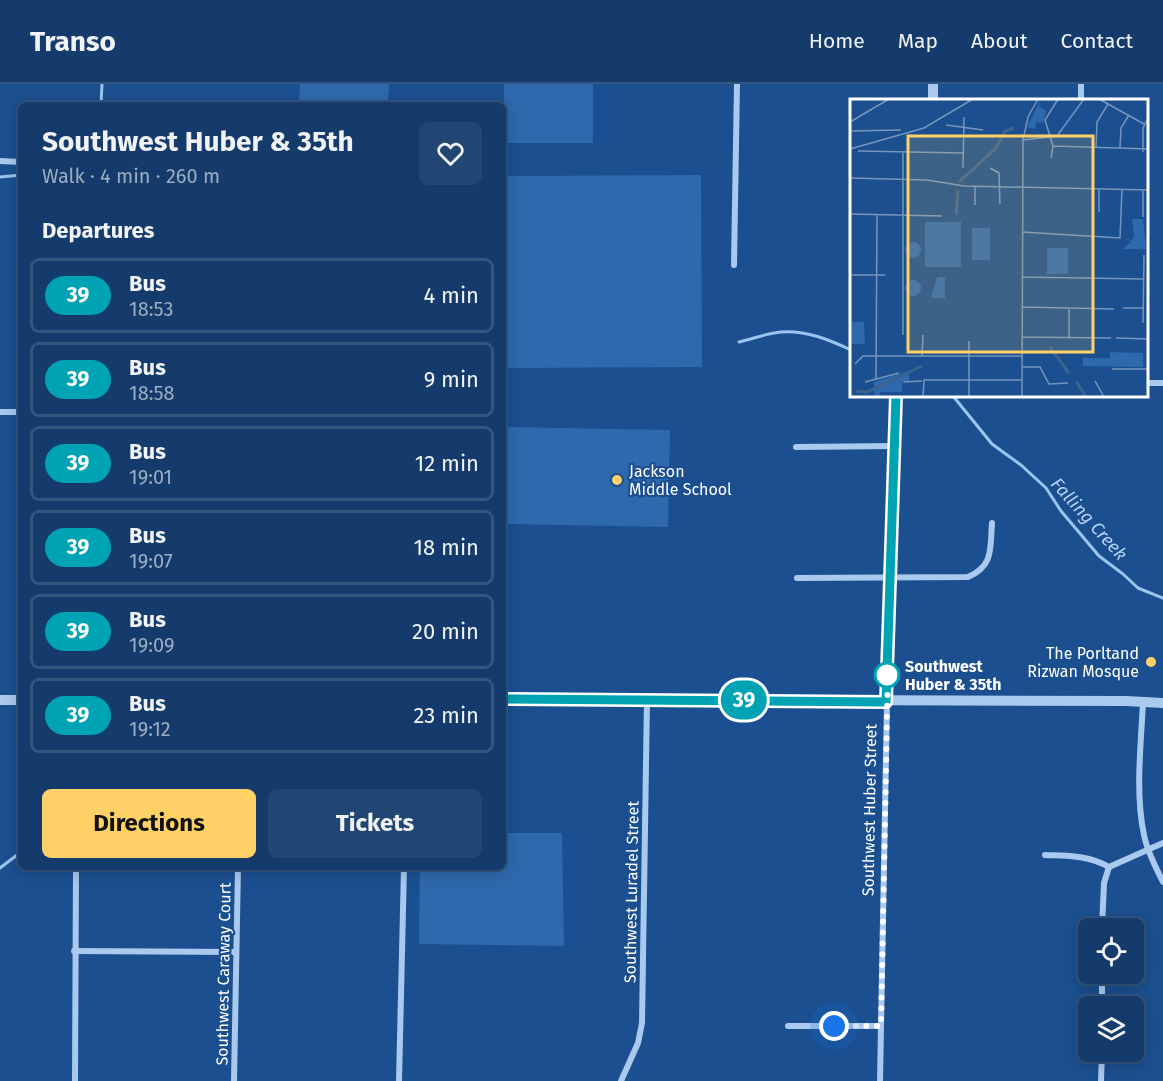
<!DOCTYPE html>
<html lang="en">
<head>
<meta charset="utf-8">
<style>
  :root { --surface:#143b6b; --page:#214673; --text:#f1f3f6; --muted:#9dadc1; --line:#33557e; --accent:#ffd166 }
  body { margin:0; font-family:"Fira Sans",sans-serif; background:var(--page); color:var(--text); height:100vh; display:flex; flex-direction:column; font-size:22px; white-space:nowrap }
  * { box-sizing:border-box; margin:0 }
  p { font-size:20px; color:var(--muted) }
  .icon { flex:none; width:33px; height:33px; fill:none; stroke:currentColor; stroke-width:2; stroke-linecap:round; stroke-linejoin:round }
  .map { position:relative; flex:1; overflow:hidden }
  .details { position:absolute; left:18px; top:18px; width:488px; height:768px; display:flex; flex-direction:column; background:var(--surface); border-radius:9px; box-shadow:0 3px 15px #0003,0 0 0 2px var(--line) }
  .details>* { flex:none }
  .badge { padding:0 12px; border-radius:20px; font-size:21px; line-height:39px }
  .buttons { position:absolute; left:1078px; top:834px; display:grid; gap:12px }
  .buttons a { display:grid; place-items:center; width:66px; height:66px; border-radius:9px; background:var(--surface); box-shadow:0 3px 15px #0003,0 0 0 2px var(--line); font-size:30px }
  .you { position:absolute; width:30px; height:30px; margin:-15px; border:4px solid #fff; border-radius:50%; background:#1a73e8; box-shadow:0 0 0 9px #1a73e833 }
  .map>.badge { position:absolute; translate:-50% -50%; box-shadow:0 0 0 3px #fff }
  h2 { padding:0 24px; font-size:22px; line-height:54px }
  .round { display:grid; place-items:center; flex:none; width:63px; height:63px; border-radius:9px; background:var(--page) }
  .headline { display:flex; align-items:center; justify-content:space-between; height:102px; padding:0 24px }
  h1 { font-size:28px; font-weight:700; line-height:45px }
  .action { display:flex; gap:12px; margin-top:auto; padding:12px 24px }
  .action a { flex:1; height:69px; border-radius:9px; background:var(--accent); color:#111; font-size:24px; font-weight:700; line-height:69px; text-align:center }
  .action a+a { background:var(--page); color:var(--text) }
  ul { padding:0; list-style:none }
  li { display:flex; align-items:center; gap:18px; height:75px; margin:0 12px 9px; padding:0 12px; border:3px solid var(--line); border-radius:9px }
  li div { flex:1 }
  li b { display:block; font-size:22px }
  li em { font-style:normal }
  li .badge { min-width:66px; font-weight:700; text-align:center }
  header { display:flex; align-items:center; gap:36px; box-sizing:border-box; height:84px; padding:0 30px; background:var(--surface); border-bottom:2px solid var(--line) }
  header strong { font-size:28px }
  nav { display:flex; gap:33px; margin-inline-start:auto; font-size:21px }
  .map>svg:first-child { display:block }
</style>
</head>
<body>
<header>
<strong>Transo</strong>
<nav><a>Home</a><a>Map</a><a>About</a><a>Contact</a></nav>
</header>
<div class="map">
<svg width="1163" height="997" viewBox="0 0 1163 997">
  <rect width="100%" height="100%" fill="#1b4f8f"/>
  <g fill="#2e69ad">
    <path d="M 300,0 L 389,0 L 388,21 L 299,21 Z"/>
    <rect x="504" y="0" width="89" height="59"/>
    <path d="M 701,91 L 702,283 L 503,284 L 503,92 Z"/>
    <path d="M 503,343 L 670,346 L 668,443 L 503,440 Z"/>
    <path d="M 503,749 L 562,749 L 564,862 L 419,860 L 420,783 L 502,783 Z"/>
  </g>
  <g fill="none" stroke-linecap="round" stroke-linejoin="round">
    <g stroke="#9cc4f0" stroke-width="3">
      <path d="M 101,21 L 102,0"/>
      <path d="M 0,93 L 21,91"/>
      <path d="M 739,258 C 753,255 767,249 781,248 C 806,246 830,256 851,266"/>
      <path d="M 953,312 L 992,360 L 1021,381 L 1046,404 L 1061,427 L 1099,472 L 1123,490 L 1138,504 L 1163,514"/>
      <path d="M 0,784 L 21,768"/>
    </g>
    <g stroke="#a9c9ee" stroke-width="6">
      <path d="M 1081,16 L 1081,0"/>
      <path d="M 0,77 L 21,78"/>
      <path d="M 734,181 L 737,0"/>
      <path d="M 1146,299 L 1163,299"/>
      <path d="M 0,328 L 21,328"/>
      <path d="M 796,363 L 895,362"/>
      <path d="M 797,494 L 968,493 C 994,482 990,464 992,439"/>
      <path d="M 1143,618 C 1141,661 1135,709 1144,751 C 1147,767 1156,784 1163,798"/>
      <path d="M 1045,771 C 1068,772 1088,771 1109,783"/>
      <path d="M 1109,783 L 1163,759"/>
      <path d="M 1102,844 L 1104,799 L 1109,783"/>
      <path d="M 74,867 L 236,868"/>
      <path d="M 1102,922 L 1102,890"/>
      <path d="M 788,942 L 881,942"/>
      <path d="M 75,997 L 76,783"/>
      <path d="M 234,997 L 238,783"/>
      <path d="M 399,997 L 404,783"/>
      <path d="M 621,997 L 638,959 L 642,939 L 647,615"/>
      <path d="M 880,997 L 887,618"/>
      <path d="M 1101,997 L 1102,968"/>
    </g>
    <g stroke="#a9c9ee" stroke-width="10">
      <path d="M 933,16 L 933,0"/>
      <path d="M 502,615 L 1126,617 L 1163,619"/>
      <path d="M 0,616 L 21,616"/>
      <path d="M 887,618 L 896,312"/>
    </g>
  </g>
  <g fill="none" stroke-linecap="round" stroke-linejoin="round">
    <g stroke="#fff" stroke-width="14">
      <path id="line" d="M 502,615 L 886,618 L 896,312"/>
    </g>
    <use href="#line" stroke="#00a3b4" stroke-width="9"/>
    <path stroke="#fff" stroke-width="6" stroke-dasharray="0 10.8" d="M 834,942 L 881,942 L 888,581 L 887,591"/>
  </g>
  <g fill="#ffd166" stroke="#1b4f8f" stroke-width="2">
    <circle cx="617" cy="396" r="6"/>
    <circle cx="1151" cy="578" r="6"/>
  </g>
  <circle fill="#fff" stroke="#00a3b4" stroke-width="3" cx="887" cy="591" r="12"/>
  <g text-anchor="middle" stroke-width="4.5" stroke-linejoin="round" paint-order="stroke">
    <g font-size="16" fill="#fff" stroke="#1b4f8f" text-anchor="start">
      <text x="629" y="393">Jackson<tspan x="629" dy="18">Middle School</tspan></text>
      <text x="1139" y="575" text-anchor="end">The Porltand<tspan x="1139" dy="18">Rizwan Mosque</tspan></text>
    </g>
    <g font-size="16" font-weight="bold" fill="#fff" stroke="#1b4f8f" text-anchor="start">
      <text x="905" y="588">Southwest<tspan x="905" dy="18">Huber &amp; 35th</tspan></text>
    </g>
    <g font-size="16" fill="#fff" stroke="#1b4f8f">
      <text transform="translate(869 726) rotate(-89)" y="6">Southwest Huber Street</text>
      <text transform="translate(631 808) rotate(-89)" y="6">Southwest Luradel Street</text>
      <text transform="translate(223 890) rotate(-89)" y="6">Southwest Caraway Court</text>
    </g>
    <g font-size="18" font-style="italic" fill="#b5d3f5" stroke="#1b4f8f">
      <text transform="translate(1089 435) rotate(48)" y="6">Falling Creek</text>
    </g>
  </g>
  <g transform="translate(850 15)">
    <rect width="298" height="298" fill="#1b4f8f"/>
    <path d="M 191,0 L 189,7 L 196,12 L 193,24 L 186,23 L 185,30 L 177,28 ZM 282,120 L 293,120 L 296,150 L 272,150 L 281,143 L 274,138 L 282,142 L 284,137 ZM 75,123 L 111,123 L 111,168 L 75,168 ZM 122,129 L 140,129 L 140,161 L 122,161 ZM55 151a8 8 0 1 1 16 0a8 8 0 1 1-16 0ZM 197,149 L 218,149 L 218,175 L 197,175 ZM 87,178 L 95,178 L 95,199 L 81,199 ZM55 189a8 8 0 1 1 16 0a8 8 0 1 1-16 0ZM 0,223 L 14,223 L 15,245 L 0,245 ZM 260,253 L 293,254 L 293,268 L 233,267 L 233,259 L 260,259 ZM 59,272 L 59,282 L 52,282 L 52,293 L 30,293 L 29,298 L 24,298 L 24,283 Z" fill="#2e69ad"/>
    <path fill="none" stroke="#3c6290" stroke-width="3" d="M 109,83 L 146,49 L 155,32 L 164,29M 106,116 L 108,91M 200,248 L 219,274M 226,282 L 236,298M 6,292 L 17,293 L 72,267"/>
    <path fill="none" stroke="#7695bc" stroke-width="1.5" d="M 249,0 L 294,25M 0,23 L 39,0M 96,26 L 133,31M 0,32 L 51,31M 173,41 L 207,37 L 234,0M 203,47 L 299,50M 246,49 L 247,23 L 258,5M 270,49 L 271,29 L 279,16M 0,50 L 74,29 L 123,0M 8,52 L 113,54M 53,53 L 53,236M 293,53 L 293,29 L 299,17M 201,59 L 203,47 L 195,21 L 208,0M 113,69 L 114,18M 140,69 L 149,74 L 150,105M 0,79 L 77,81 L 114,87 L 299,91M 125,87 L 125,106M 293,91 L 293,118M 249,113 L 249,90M 0,115 L 92,117M 172,133 L 270,139 L 272,90M 0,176 L 35,176M 172,178 L 294,180M 172,208 L 264,210M 273,209 L 293,209M 293,224 L 294,156M 172,238 L 261,239M 219,239 L 219,209M 266,239 L 299,240M 119,242 L 119,298M 72,257 L 73,236M 5,265 L 13,257 L 172,257M 172,268 L 190,268 L 199,285 L 218,284M 262,270 L 299,270M 26,281 L 27,116M 245,282 L 254,298M 15,283 L 49,274M 53,283 L 72,282M 73,298 L 74,281 L 172,281M 172,298 L 173,41 L 178,18 L 188,0"/>
    <path fill="#ffd166" fill-opacity="0.15" stroke="#ffd166" stroke-width="3" d="M 58,37 L 243,37 L 243,253 L 58,253 Z"/>
    <rect width="298" height="298" fill="none" stroke="#fff" stroke-width="3"/>
  </g>
</svg>
<div class="buttons">
<a><svg class="icon" aria-label="locate" viewBox="0 0 24 24"><circle cx="12" cy="12" r="6"/><path d="M12 2v4M12 18v4M2 12h4M18 12h4"/></svg></a>
<a><svg class="icon" aria-label="layers" viewBox="0 0 24 24"><path d="M12 4l9 5-9 5-9-5zM3 14l9 5 9-5"/></svg></a>
</div>
<div class="you" style="left:834px;top:942px"></div>
<b class="badge" style="left:744px;top:616px;background:#00a3b4;color:#fff">39</b>
<section class="details">
<div class="headline"><div><h1>Southwest Huber &amp; 35th</h1><p>Walk · 4 min · 260 m</p></div><a class="round"><svg class="icon" aria-label="heart" viewBox="0 0 24 24"><path d="M12 20l-8-8c-3-5 5-10 8-4 3-6 11-1 8 4z"/></svg></a></div>
<h2>Departures</h2>
<ul>
<li><span class="badge" style="background:#00a3b4;color:#fff">39</span><div><b>Bus</b><p>18:53</p></div><em>4 min</em></li>
<li><span class="badge" style="background:#00a3b4;color:#fff">39</span><div><b>Bus</b><p>18:58</p></div><em>9 min</em></li>
<li><span class="badge" style="background:#00a3b4;color:#fff">39</span><div><b>Bus</b><p>19:01</p></div><em>12 min</em></li>
<li><span class="badge" style="background:#00a3b4;color:#fff">39</span><div><b>Bus</b><p>19:07</p></div><em>18 min</em></li>
<li><span class="badge" style="background:#00a3b4;color:#fff">39</span><div><b>Bus</b><p>19:09</p></div><em>20 min</em></li>
<li><span class="badge" style="background:#00a3b4;color:#fff">39</span><div><b>Bus</b><p>19:12</p></div><em>23 min</em></li>
</ul>
<div class="action"><a>Directions</a><a>Tickets</a></div>
</section>
</div>
</body>
</html>
